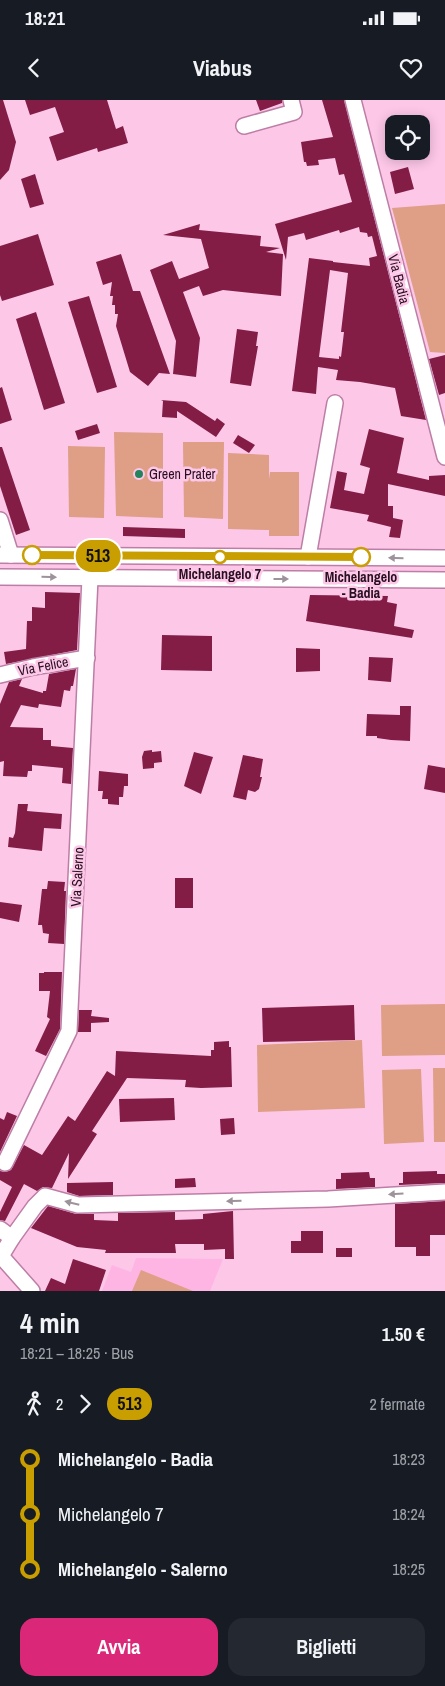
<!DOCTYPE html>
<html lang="it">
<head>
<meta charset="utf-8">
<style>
  :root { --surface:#171b24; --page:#242831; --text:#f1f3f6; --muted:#9ea1a6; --accent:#db2777 }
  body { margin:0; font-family:"Archivo Narrow",sans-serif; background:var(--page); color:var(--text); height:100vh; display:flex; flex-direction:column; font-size:19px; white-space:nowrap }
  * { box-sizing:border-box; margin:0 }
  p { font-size:16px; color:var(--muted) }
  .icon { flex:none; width:28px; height:28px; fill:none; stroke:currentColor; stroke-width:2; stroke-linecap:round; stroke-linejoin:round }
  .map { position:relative; height:1191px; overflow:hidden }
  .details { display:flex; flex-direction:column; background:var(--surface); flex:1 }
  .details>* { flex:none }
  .badge { padding:0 10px; border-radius:16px; font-size:18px; line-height:32px }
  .fabs { position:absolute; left:385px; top:15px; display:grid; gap:10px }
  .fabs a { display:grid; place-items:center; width:45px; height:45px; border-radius:10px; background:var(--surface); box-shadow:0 2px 12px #0003; font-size:25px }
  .map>.badge { position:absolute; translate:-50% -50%; box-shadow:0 0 0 2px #fff }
  .legs { display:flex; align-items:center; gap:8px; height:55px; padding:0 20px; font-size:16px }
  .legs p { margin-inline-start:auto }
  .summary { display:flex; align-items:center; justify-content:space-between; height:85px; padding:0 20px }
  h1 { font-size:28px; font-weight:700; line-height:38px }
  .cta { display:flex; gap:10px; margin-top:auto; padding:10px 20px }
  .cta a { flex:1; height:58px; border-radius:15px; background:var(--accent); color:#fff; font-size:20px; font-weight:700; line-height:58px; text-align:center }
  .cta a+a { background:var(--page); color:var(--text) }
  ul { padding:0 20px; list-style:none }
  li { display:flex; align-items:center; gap:18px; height:55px; font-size:19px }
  li i { display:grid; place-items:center; width:8px; height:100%; margin:0 6px; background:currentColor }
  li i::after { content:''; width:12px; height:12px; margin:-6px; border:4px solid; border-radius:50%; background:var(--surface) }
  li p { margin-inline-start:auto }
  li:first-child i { background:linear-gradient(#0000 50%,currentColor 0) }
  li:last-child i { background:linear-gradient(currentColor 50%,#0000 0) }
  .status { display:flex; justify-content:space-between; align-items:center; height:35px; padding:0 25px; background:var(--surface); direction:ltr }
  .status svg { height:14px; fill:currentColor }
  header { display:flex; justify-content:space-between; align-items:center; height:65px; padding:0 20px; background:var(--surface); font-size:22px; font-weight:700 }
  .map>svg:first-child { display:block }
</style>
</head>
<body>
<div class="status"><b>18:21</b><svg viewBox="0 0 49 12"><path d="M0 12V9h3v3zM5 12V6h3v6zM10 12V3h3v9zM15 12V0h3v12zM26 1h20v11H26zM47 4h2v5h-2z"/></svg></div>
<header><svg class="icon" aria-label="back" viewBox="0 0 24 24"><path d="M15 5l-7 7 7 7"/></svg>Viabus<svg class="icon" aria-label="heart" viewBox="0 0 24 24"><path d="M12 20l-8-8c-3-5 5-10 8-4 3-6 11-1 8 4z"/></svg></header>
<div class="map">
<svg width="445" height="1191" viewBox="0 0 445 1191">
  <rect width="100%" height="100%" fill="#fdc7e8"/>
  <path fill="#ffb5e4" d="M 136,1158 L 223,1159 L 210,1191 L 102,1191 L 112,1165 L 131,1172 Z"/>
  <g fill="#df9e86">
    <path d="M 445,104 L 445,253 L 430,252 L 392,108 Z"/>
    <path d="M 114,332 L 163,333 L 163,418 L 116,416 Z"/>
    <path d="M 183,342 L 224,342 L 223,419 L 184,417 Z"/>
    <path d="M 68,346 L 105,347 L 104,418 L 69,417 Z"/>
    <path d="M 228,353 L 269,355 L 269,379 L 270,372 L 299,372 L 299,436 L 269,436 L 269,430 L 228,429 Z"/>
    <path d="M 445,904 L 445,955 L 382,956 L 381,905 Z"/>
    <path d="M 362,940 L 365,1008 L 258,1012 L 257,945 Z"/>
    <path d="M 433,968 L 445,968 L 445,1042 L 434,1042 Z"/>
    <path d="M 421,969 L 424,1042 L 384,1044 L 382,970 Z"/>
    <path d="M 141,1170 L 193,1191 L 132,1191 Z"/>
  </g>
  <g fill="#831d46" fill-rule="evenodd">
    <path d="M 0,0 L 3,0 L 16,42 L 9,70 L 0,80 Z"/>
    <path d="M 25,0 L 107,0 L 116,29 L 123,26 L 128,43 L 98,52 L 97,48 L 57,61 L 49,37 L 64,32 L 55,7 L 30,15 Z"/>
    <path d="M 256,0 L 282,0 L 282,3 L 260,11 Z"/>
    <path d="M 322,0 L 344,0 L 426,320 L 401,316 L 395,288 L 360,282 L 336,280 L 338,270 L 318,267 L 316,294 L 292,291 L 309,158 L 333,161 L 333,162 L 370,166 L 369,158 L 377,156 L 372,136 L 368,137 L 367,133 L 360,132 L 359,127 L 340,133 L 339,130 L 306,140 L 304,133 L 288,137 L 286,160 L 275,124 L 352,102 L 344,74 L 339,75 L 335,58 L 318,60 L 319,65 L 307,66 L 306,62 L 304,62 L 301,42 L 333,37 ZM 330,170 L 348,173 L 341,232 L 344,232 L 341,257 L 339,256 L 339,259 L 319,257 Z"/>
    <path d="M 408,67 L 414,89 L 395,94 L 390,72 Z"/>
    <path d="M 35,74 L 44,104 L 30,108 L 21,79 Z"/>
    <path d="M 200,124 L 199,130 L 261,136 L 260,146 L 280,148 L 266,152 L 283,154 L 281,196 L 223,190 L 203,196 L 199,186 L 183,192 L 200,238 L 196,277 L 173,274 L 176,241 L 150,170 L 172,161 L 179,179 L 209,168 L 201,139 L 163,135 Z"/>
    <path d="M 38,134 L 54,185 L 2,201 L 0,195 L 0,146 Z"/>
    <path d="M 121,154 L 133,191 L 140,191 L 170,274 L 159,273 L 148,286 L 130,272 L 116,226 L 118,214 L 115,214 L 115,205 L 112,205 L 113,196 L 110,196 L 112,182 L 103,185 L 96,162 Z"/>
    <path d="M 89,196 L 117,287 L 97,293 L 68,202 Z"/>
    <path d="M 36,212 L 65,303 L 44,310 L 16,219 Z"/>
    <path d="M 237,229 L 258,232 L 256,246 L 258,246 L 251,286 L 230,283 Z"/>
    <path d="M 445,255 L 445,293 L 439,295 L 429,259 Z"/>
    <path d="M 2,287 L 12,320 L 0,324 L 0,288 Z"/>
    <path d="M 161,300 L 186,302 L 215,321 L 217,318 L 225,324 L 216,337 L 177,311 L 177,318 L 162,317 L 163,301 Z"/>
    <path d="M 97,324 L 100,333 L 78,340 L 75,331 Z"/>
    <path d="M 369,329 L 404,338 L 397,373 L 429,380 L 429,376 L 445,375 L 445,396 L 388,384 L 388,406 L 393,406 L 393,418 L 403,420 L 400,438 L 389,437 L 391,427 L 367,421 L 369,415 L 330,408 L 337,371 L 347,373 L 344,390 L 364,394 L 370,368 L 360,365 Z"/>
    <path d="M 238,335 L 255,345 L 249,353 L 233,343 Z"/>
    <path d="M 0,347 L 2,347 L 30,430 L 16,435 L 0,386 Z"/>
    <path d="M 123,427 L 185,429 L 185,438 L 123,436 Z"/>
    <path d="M 45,492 L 80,493 L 77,550 L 6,564 L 4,552 L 26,549 L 27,521 L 32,521 L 32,507 L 45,508 Z"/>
    <path d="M 310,495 L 388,496 L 387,502 L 397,504 L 394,526 L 414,530 L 412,538 L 306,521 Z"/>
    <path d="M 162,535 L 212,536 L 212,571 L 161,570 Z"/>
    <path d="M 296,548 L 320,549 L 320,571 L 296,572 Z"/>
    <path d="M 369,557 L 393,558 L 391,582 L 368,580 Z"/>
    <path d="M 76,569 L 73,586 L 71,586 L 70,591 L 64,590 L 61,607 L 39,604 L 38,608 L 21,605 L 10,627 L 43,628 L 43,640 L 51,640 L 51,646 L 73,648 L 71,684 L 62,683 L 63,668 L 32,665 L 32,671 L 28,671 L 27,677 L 3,676 L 4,661 L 0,662 L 0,604 L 9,582 L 22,579 L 19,586 L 43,593 L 43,591 L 46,591 L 49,574 Z"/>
    <path d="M 400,606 L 411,606 L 410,641 L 391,640 L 377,638 L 377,636 L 366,636 L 367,614 L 400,615 Z"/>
    <path d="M 152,650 L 152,652 L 161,651 L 162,662 L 154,663 L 154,668 L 143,669 L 142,657 L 144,651 Z"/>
    <path d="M 194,652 L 213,657 L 201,694 L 184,686 Z"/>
    <path d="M 243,655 L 263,659 L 260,677 L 262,677 L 259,689 L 255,692 L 248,690 L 246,700 L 233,697 Z"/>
    <path d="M 428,665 L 445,668 L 445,693 L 424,689 Z"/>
    <path d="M 99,671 L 128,674 L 128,686 L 124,686 L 123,697 L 119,697 L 119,705 L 108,704 L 108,699 L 102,699 L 103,691 L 98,691 Z"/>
    <path d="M 18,704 L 28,704 L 27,711 L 62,714 L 61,729 L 44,728 L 42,751 L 8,747 L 9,737 L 13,738 L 15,733 Z"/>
    <rect x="175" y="778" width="18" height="30"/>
    <path d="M 48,781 L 65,782 L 64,791 L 66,791 L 64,844 L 48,843 L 49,834 L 43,833 L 42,825 L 38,825 L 42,789 L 47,789 Z"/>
    <path d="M 0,802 L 22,805 L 19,822 L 0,818 Z"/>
    <path d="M 44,872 L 62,872 L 60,929 L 46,956 L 35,951 L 50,919 L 47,917 L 50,891 L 39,891 L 39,873 L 44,873 Z"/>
    <path d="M 354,905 L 355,940 L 263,942 L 262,908 Z"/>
    <path d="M 79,910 L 92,910 L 91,916 L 109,918 L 109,922 L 91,923 L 91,932 L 78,932 Z"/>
    <path d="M 229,941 L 229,947 L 231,947 L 232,987 L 201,988 L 185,987 L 186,980 L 127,978 L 92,1031 L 97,1034 L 68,1079 L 69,1053 L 52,1088 L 43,1087 L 37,1091 L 24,1084 L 5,1121 L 0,1120 L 0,1112 L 12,1087 L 0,1080 L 0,1071 L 5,1072 L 11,1070 L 24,1045 L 42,1055 L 68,1016 L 75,1021 L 107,971 L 115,976 L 116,951 L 211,956 L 211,950 L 214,950 L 214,942 Z"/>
    <path d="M 174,998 L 175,1020 L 120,1022 L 119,999 Z"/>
    <path d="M 7,1012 L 17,1016 L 0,1052 L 0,1018 L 4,1020 Z"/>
    <path d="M 234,1018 L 235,1034 L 221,1035 L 220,1019 Z"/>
    <path d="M 437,1071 L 437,1074 L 445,1074 L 445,1083 L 399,1085 L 399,1083 L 403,1083 L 403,1072 Z"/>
    <path d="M 369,1072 L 370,1078 L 375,1078 L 375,1087 L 336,1089 L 336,1079 L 341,1079 L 341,1073 Z"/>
    <path d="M 195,1078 L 196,1087 L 175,1088 L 175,1079 Z"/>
    <path d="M 113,1082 L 113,1095 L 79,1096 L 67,1092 L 67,1083 Z"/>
    <path d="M 445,1101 L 445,1135 L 430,1135 L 430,1156 L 416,1156 L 416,1147 L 395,1147 L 395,1104 Z"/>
    <path d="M 48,1106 L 76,1114 L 94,1114 L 94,1120 L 118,1121 L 118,1113 L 175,1112 L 175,1120 L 203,1119 L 203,1114 L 233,1111 L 234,1159 L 225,1159 L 225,1149 L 204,1150 L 204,1144 L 175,1144 L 176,1153 L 105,1153 L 106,1150 L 77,1147 L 31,1128 Z"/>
    <path d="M 301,1131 L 323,1131 L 323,1153 L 291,1153 L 291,1141 L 301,1141 Z"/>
    <rect x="336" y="1148" width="16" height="9"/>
    <path d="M 73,1159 L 106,1170 L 99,1191 L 45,1191 L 51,1178 L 65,1184 Z"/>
  </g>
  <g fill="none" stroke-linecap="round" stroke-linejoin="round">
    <g stroke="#bd7ea6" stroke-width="18">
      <g id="minor">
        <path d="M 353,0 L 445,357"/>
        <path d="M 244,26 L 294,12 L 291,0"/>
        <path d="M 0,420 L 11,455"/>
        <path d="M 0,455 L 445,458"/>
        <path d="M 308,457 L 335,303"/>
        <path d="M 0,477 L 445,480"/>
        <path d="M 0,575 L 33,567 L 87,558"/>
        <path d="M 5,1063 L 69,931 L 90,478"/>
        <path d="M 0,1129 L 12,1138 L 1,1156 L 32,1191"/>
        <path d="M 12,1138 L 35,1106 L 45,1096 L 78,1105 L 328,1099 L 445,1092"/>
      </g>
    </g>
    <use href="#minor" stroke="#fff" stroke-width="15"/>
  </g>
  <defs><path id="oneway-solid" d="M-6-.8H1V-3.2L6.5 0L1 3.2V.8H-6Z" transform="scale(1.25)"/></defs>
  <g fill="#9e939b">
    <use href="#oneway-solid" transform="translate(396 458) rotate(-179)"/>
    <use href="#oneway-solid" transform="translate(49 477) rotate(1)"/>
    <use href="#oneway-solid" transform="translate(281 479)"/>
    <use href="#oneway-solid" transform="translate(396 1094) rotate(176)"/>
    <use href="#oneway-solid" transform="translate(234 1101) rotate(178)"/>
    <use href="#oneway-solid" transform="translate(72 1103) rotate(-166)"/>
  </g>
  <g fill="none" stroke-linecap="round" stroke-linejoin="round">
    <g stroke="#fff" stroke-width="11">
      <path id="line-1" d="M 32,455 L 361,457"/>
    </g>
    <use href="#line-1" stroke="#c89e00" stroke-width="8"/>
  </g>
  <circle fill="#23835c" stroke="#fdc7e8" stroke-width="2" cx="139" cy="374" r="5"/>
  <g fill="#fff" stroke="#c89e00" stroke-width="2.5">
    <circle cx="32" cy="455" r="9"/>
    <circle cx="220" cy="457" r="6"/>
    <circle cx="361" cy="457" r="9"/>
  </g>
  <g text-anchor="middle" stroke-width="5" stroke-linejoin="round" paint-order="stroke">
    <g font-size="14" fill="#281020" stroke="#fdc7e8">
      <text transform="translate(399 179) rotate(76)" y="5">Via Badia</text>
      <text transform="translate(43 566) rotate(-11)" y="5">Via Felice</text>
      <text transform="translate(77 777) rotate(-87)" y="5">Via Salerno</text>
    </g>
    <g font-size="14" fill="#281020" stroke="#fdc7e8" text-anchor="start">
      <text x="149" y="379">Green Prater</text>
    </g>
    <g font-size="14" font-weight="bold" fill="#281020" stroke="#fdc7e8">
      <text x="220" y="479">Michelangelo 7</text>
      <text x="361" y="482">Michelangelo<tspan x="361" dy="16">- Badia</tspan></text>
    </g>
  </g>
</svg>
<div class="fabs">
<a><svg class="icon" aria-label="locate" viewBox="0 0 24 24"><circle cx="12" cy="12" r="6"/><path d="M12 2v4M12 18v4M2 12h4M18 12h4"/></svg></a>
</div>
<b class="badge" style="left:98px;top:456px;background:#c89e00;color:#111">513</b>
</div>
<section class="details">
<div class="summary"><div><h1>4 min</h1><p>18:21 – 18:25 · Bus</p></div><b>1.50 €</b></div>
<div class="legs"><svg class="icon" aria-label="walk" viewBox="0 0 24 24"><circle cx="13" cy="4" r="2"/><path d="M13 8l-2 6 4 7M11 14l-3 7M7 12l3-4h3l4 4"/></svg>2<svg class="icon" aria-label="forward" viewBox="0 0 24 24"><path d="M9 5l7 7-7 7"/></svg><b class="badge" style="background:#c89e00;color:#111">513</b><p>2 fermate</p></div>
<ul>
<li><i style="color:#c89e00"></i><b>Michelangelo - Badia</b><p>18:23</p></li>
<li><i style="color:#c89e00"></i><span>Michelangelo 7</span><p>18:24</p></li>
<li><i style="color:#c89e00"></i><b>Michelangelo - Salerno</b><p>18:25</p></li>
</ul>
<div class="cta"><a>Avvia</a><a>Biglietti</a></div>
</section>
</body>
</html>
